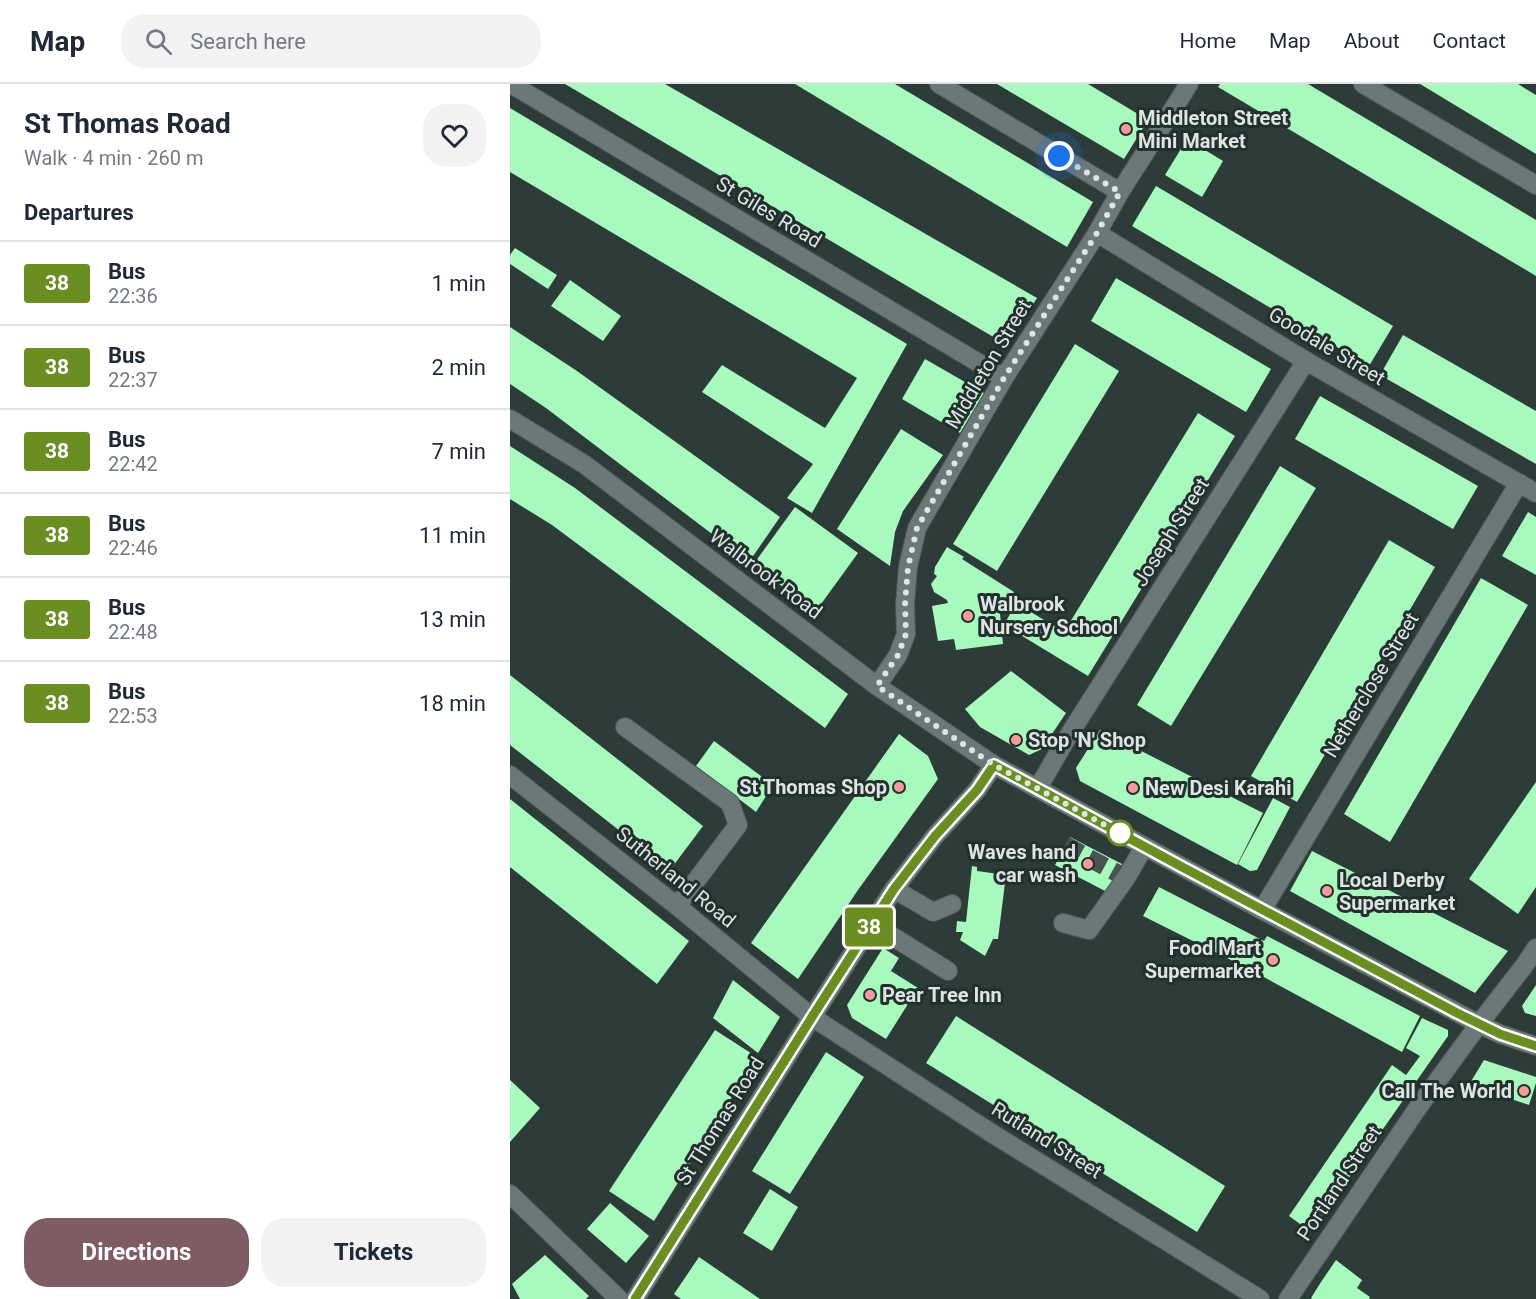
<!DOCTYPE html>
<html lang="en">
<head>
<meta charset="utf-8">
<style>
  :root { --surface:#fff; --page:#f2f2f3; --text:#1f2937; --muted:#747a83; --line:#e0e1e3; --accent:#7f5c64 }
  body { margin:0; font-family:Roboto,sans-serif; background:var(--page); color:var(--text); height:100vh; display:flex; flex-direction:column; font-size:22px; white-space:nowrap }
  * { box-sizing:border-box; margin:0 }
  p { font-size:20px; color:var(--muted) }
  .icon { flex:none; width:33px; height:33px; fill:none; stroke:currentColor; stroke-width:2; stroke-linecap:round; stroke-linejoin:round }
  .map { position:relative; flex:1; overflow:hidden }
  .details { display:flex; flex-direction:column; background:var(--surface); width:510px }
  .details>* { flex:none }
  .badge { padding:0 12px; border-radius:4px; font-size:21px; line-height:39px }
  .you { position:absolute; width:30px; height:30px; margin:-15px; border:4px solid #fff; border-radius:50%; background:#1a73e8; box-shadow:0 0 0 9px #1a73e833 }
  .map>.badge { position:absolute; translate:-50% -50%; box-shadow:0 0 0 3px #fff }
  h2 { padding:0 24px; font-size:22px; line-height:54px }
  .round { display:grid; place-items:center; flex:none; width:63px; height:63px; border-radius:24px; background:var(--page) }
  .overview { display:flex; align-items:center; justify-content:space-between; height:102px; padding:0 24px }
  h1 { font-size:28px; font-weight:700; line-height:45px }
  .action { display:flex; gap:12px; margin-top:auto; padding:12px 24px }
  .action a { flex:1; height:69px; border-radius:24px; background:var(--accent); color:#fff; font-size:24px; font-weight:700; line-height:69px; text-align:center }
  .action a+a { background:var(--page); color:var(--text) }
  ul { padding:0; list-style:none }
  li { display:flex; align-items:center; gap:18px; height:84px; padding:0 24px; border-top:2px solid var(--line) }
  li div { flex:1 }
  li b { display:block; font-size:22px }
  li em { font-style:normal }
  li .badge { min-width:66px; font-weight:700; text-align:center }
  header { display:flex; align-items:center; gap:36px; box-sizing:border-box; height:84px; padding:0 30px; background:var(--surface); border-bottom:2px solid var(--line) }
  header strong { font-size:28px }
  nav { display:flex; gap:33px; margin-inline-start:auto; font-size:21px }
  .search { width:420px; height:54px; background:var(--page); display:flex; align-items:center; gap:15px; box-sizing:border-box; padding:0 21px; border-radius:24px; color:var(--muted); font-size:22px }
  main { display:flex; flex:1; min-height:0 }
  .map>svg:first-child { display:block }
</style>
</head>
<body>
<header>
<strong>Map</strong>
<div class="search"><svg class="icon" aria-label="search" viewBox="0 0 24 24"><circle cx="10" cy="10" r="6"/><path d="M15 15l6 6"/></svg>Search here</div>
<nav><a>Home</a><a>Map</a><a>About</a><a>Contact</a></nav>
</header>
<main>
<section class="details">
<div class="overview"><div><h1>St Thomas Road</h1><p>Walk · 4 min · 260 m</p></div><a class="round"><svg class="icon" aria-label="heart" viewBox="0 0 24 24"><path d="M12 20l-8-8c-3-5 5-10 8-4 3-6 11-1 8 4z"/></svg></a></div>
<h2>Departures</h2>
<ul>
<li><span class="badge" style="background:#6b8e23;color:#fff">38</span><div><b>Bus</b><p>22:36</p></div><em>1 min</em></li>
<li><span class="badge" style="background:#6b8e23;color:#fff">38</span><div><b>Bus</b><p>22:37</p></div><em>2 min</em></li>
<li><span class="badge" style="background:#6b8e23;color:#fff">38</span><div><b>Bus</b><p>22:42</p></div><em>7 min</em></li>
<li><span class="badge" style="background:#6b8e23;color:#fff">38</span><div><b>Bus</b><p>22:46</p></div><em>11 min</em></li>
<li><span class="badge" style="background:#6b8e23;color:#fff">38</span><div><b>Bus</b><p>22:48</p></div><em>13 min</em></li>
<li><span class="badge" style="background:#6b8e23;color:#fff">38</span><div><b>Bus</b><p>22:53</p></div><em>18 min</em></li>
</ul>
<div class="action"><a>Directions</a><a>Tickets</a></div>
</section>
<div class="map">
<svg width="1026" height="1215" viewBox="0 0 1026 1215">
  <rect width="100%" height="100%" fill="#2d3b39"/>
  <g fill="#a7f9bd">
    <path d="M 55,0 L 155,0 L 527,214 L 497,261 Z"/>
    <path d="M 285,0 L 385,0 L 583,118 L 557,163 Z"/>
    <path d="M 487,0 L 578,0 L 638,36 L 614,75 Z"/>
    <path d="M 710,0 L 798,0 L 1026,136 L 1026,192 L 708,3 Z"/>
    <path d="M 910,0 L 1008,0 L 1026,11 L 1026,70 Z"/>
    <path d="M 0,24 L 397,260 L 302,429 L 277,414 L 303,380 L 192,308 L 212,281 L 315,344 L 347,294 L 0,88 Z"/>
    <path d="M 677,55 L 713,77 L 692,113 L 655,91 Z"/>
    <path d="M 646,102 L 883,242 L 859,282 L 622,142 Z"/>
    <path d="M 5,164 L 47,191 L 38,205 L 0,180 L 0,171 Z"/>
    <path d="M 606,194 L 761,285 L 736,328 L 581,237 Z"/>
    <path d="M 60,196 L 111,232 L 93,257 L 41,222 Z"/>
    <path d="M 0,243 L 67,287 L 270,433 L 239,478 L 36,324 L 0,300 Z"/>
    <path d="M 893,251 L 1026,327 L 1026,380 L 870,291 Z"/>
    <path d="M 565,260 L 609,287 L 487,487 L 443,460 Z"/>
    <path d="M 415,275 L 474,309 L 450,349 L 392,315 Z"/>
    <path d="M 810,312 L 968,402 L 943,445 L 785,355 Z"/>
    <path d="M 688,329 L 725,352 L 578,592 L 494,541 L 506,519 L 554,548 Z"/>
    <path d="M 391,345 L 433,371 L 393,427 L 385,448 L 380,482 L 327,445 Z"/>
    <path d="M 0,362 L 65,404 L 338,610 L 315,644 L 42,441 L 0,415 Z"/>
    <path d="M 770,382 L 806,404 L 661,642 L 627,621 Z"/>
    <path d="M 285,423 L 348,469 L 306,527 L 243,481 Z"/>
    <path d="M 1018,428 L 1026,433 L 1026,491 L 992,472 Z"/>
    <path d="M 879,456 L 925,483 L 787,718 L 741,692 Z"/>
    <path d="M 437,463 L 454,473 L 452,475 L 504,508 L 490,530 L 493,560 L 446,566 L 444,555 L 428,557 L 422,522 L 438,519 L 437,516 L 424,508 L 421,500 L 427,492 L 424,490 L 425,483 Z"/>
    <path d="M 971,494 L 1018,521 L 880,758 L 834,730 Z"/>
    <path d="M 501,587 L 556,629 L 532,665 L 519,671 L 470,643 L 455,625 Z"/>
    <path d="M 0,591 L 193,742 L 160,786 L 0,661 Z"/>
    <path d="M 590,646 L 753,729 L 727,781 L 570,697 L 566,684 Z"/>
    <path d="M 389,650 L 418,672 L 428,695 L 348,806 L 288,895 L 241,859 Z"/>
    <path d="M 204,657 L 263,701 L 246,728 L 186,682 Z"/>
    <path d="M 1026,698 L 1026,803 L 1008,830 L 959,795 Z"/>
    <path d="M 763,714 L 780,723 L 747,786 L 740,787 L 728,780 Z"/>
    <path d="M 0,715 L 179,857 L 147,900 L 0,783 Z"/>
    <path d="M 560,753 L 612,780 L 597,808 L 545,781 Z"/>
    <path d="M 802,767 L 998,867 L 965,909 L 780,807 Z"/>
    <path d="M 462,782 L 467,783 L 467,787 L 496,791 L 488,855 L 483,855 L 475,872 L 450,856 L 453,848 L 446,848 L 447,837 L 456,838 Z"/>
    <path d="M 649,803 L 754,857 L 757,852 L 910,932 L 892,968 L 739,885 L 633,832 Z"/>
    <path d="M 373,864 L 389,874 L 381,887 L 408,904 L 376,955 L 342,934 L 337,921 Z"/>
    <path d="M 223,896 L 270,933 L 248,969 L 203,934 Z"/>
    <path d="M 1026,901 L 1026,932 L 1015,929 L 1012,922 Z"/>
    <path d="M 446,932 L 715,1102 L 687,1148 L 416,979 Z"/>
    <path d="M 912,934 L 938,946 L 938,952 L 801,1148 L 779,1132 L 882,981 L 896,991 L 910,972 L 896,964 Z"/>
    <path d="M 205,946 L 247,973 L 144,1137 L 99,1107 Z"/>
    <path d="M 316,968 L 354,993 L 280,1110 L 242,1087 Z"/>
    <path d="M 974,976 L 1026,993 L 1026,999 L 1019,1021 L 983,1009 L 960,999 Z"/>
    <path d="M 0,996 L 30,1024 L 0,1058 Z"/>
    <path d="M 260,1105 L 288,1123 L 262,1167 L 233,1149 Z"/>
    <path d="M 100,1119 L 139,1152 L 116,1179 L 77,1145 Z"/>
    <path d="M 35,1171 L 79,1212 L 76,1215 L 10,1215 L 2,1200 Z"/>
    <path d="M 189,1173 L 250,1215 L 171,1215 L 164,1210 Z"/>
    <path d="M 826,1176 L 852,1196 L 847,1204 L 860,1213 L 859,1215 L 802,1215 L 801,1214 L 811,1198 Z"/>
  </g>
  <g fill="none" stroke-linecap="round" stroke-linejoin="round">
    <path stroke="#475452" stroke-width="18" stroke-dasharray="18 9" stroke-linecap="butt" d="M 555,761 L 616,794"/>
    <g stroke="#4d5957" stroke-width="20">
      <g id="minor">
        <path d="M 1,0 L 494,294"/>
        <path d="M 429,0 L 610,108"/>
        <path d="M 853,0 L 1026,101"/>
        <path d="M 587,149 L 796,277 L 1026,409"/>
        <path d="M 0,335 L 74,380 L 367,602 L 484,681 L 752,826 L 969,940 L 990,950 L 1026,962"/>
        <path d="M 367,602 L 388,571 L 396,550 L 395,520 L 398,483 L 407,444 L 494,294 L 587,149 L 610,108 L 679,0"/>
        <path d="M 115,643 L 220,719 L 228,741 L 167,822"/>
        <path d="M 0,691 L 167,822 L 302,933 L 483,1050 L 750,1215"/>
        <path d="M 528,704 L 557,654 L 796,277"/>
        <path d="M 384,805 L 423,828 L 442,820"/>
        <path d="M 752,826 L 1009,399"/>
        <path d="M 361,839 L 438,887"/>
        <path d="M 553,839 L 579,846 L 616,794 L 634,763"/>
        <path d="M 0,1110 L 109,1215"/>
        <path d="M 125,1215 L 302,933 L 384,805 L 425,752 L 467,706 L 484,681"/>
        <path d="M 778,1215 L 909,1022 L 969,940 L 1014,882 L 1026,864"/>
      </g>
    </g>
    <use href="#minor" stroke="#6a7977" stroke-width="18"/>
  </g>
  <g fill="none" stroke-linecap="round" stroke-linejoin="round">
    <g stroke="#fff" stroke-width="14">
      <path id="line" d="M 125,1215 L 302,933 L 384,805 L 425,752 L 467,706 L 484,681 L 674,784 L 947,929 L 990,950 L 1026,962"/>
    </g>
    <use href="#line" stroke="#6b8e23" stroke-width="9"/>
    <path stroke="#dce5e3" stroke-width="6" stroke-dasharray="0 10.8" d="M 549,72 L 610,108 L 587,149 L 494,294 L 407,444 L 398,483 L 395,520 L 396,550 L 388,571 L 367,602 L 484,681 L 617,753 L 610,749"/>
  </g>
  <g fill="#f59b9b" stroke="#23302e" stroke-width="2">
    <circle cx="616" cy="45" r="6"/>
    <circle cx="458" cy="532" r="6"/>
    <circle cx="506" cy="656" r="6"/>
    <circle cx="389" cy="703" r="6"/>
    <circle cx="623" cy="704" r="6"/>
    <circle cx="578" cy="780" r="6"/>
    <circle cx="817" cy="807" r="6"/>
    <circle cx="763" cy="876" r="6"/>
    <circle cx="360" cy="911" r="6"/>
    <circle cx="1014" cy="1007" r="6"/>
  </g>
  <circle fill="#fff" stroke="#6b8e23" stroke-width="3" cx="610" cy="749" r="12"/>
  <g text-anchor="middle" stroke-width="6" stroke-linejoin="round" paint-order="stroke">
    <g font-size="20" font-weight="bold" fill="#dce5e3" stroke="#23302e" text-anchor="start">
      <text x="628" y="41">Middleton Street<tspan x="628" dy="23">Mini Market</tspan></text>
      <text x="470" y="527">Walbrook<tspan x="470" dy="23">Nursery School</tspan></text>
      <text x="518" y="663">Stop 'N' Shop</text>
      <text x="377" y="710" text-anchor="end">St Thomas Shop</text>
      <text x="635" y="711">New Desi Karahi</text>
      <text x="566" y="775" text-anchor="end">Waves hand<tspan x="566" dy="23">car wash</tspan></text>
      <text x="829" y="803">Local Derby<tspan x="829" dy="23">Supermarket</tspan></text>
      <text x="751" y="871" text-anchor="end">Food Mart<tspan x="751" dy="23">Supermarket</tspan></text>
      <text x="372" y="918">Pear Tree Inn</text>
      <text x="1002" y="1014" text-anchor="end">Call The World</text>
    </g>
    <g font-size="20" fill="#dce5e3" stroke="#23302e">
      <text transform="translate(259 128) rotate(31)" y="7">St Giles Road</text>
      <text transform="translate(817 262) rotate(31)" y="7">Goodale Street</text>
      <text transform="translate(478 280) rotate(-59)" y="7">Middleton Street</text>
      <text transform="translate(661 448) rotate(-58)" y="7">Joseph Street</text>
      <text transform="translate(256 490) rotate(37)" y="7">Walbrook Road</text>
      <text transform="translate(861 601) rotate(-59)" y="7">Netherclose Street</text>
      <text transform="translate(166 793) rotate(39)" y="7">Sutherland Road</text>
      <text transform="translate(210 1037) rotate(-58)" y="7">St Thomas Road</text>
      <text transform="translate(537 1056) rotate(32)" y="7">Rutland Street</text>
      <text transform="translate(829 1099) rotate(-56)" y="7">Portland Street</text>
    </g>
  </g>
</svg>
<div class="you" style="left:549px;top:72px"></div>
<b class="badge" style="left:359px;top:843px;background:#6b8e23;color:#fff">38</b>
</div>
</main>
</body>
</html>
